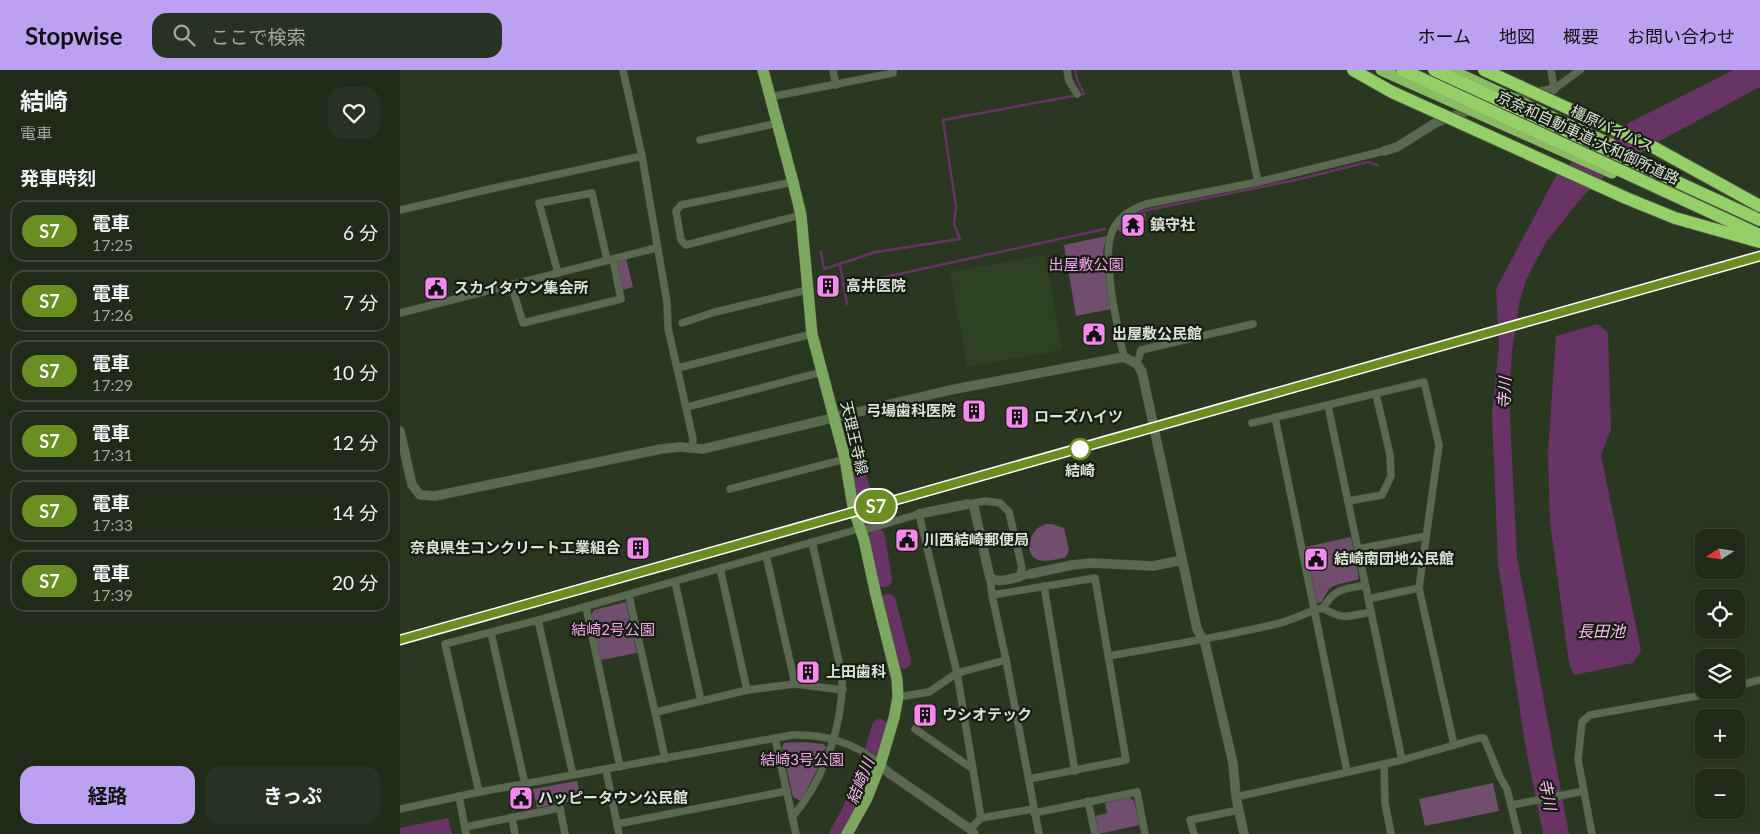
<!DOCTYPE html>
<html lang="ja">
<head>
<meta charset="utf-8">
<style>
  :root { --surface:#202a19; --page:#283222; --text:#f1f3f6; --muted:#a2a7a2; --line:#3d4638; --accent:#bca0f2 }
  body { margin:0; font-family:Lato,"Noto Sans JP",sans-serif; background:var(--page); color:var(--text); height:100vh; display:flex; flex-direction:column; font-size:19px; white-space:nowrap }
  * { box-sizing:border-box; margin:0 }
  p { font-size:16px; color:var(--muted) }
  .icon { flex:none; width:28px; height:28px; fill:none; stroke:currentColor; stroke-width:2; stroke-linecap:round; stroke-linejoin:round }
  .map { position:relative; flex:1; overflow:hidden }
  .sheet { display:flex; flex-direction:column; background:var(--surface); width:400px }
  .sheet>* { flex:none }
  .badge { padding:0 10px; border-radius:16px; font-size:18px; line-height:32px }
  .needle { width:32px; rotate:258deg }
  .fabs { position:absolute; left:1295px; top:459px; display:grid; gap:10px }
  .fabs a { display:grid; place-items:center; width:50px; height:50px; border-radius:10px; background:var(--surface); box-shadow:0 1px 4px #0004,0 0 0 1px var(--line); font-size:25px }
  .map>.badge { position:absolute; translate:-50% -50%; box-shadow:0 0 0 2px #fff }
  h2 { padding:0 20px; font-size:19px; line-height:45px }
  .round { display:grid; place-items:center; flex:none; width:52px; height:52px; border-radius:15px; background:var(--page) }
  .head { display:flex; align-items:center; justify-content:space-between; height:85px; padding:0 20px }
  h1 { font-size:24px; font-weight:700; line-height:38px }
  .button { display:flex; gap:10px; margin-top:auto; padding:10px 20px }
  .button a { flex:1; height:58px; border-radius:15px; background:var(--accent); color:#111; font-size:20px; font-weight:700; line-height:58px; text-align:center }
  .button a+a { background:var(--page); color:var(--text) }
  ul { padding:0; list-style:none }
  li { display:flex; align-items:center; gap:15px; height:62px; margin:0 10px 8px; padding:0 10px; border:2px solid var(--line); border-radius:15px }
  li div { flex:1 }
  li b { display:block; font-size:19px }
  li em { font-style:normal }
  li .badge { min-width:55px; font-weight:700; text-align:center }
  header { display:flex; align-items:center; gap:30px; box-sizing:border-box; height:70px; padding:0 25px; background:var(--accent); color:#111 }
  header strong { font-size:24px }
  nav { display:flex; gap:28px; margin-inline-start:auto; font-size:18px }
  .search { width:350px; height:45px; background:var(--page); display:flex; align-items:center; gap:12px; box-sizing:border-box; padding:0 18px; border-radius:15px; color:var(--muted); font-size:19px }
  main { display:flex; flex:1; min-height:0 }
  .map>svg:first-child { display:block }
</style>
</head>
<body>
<header>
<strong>Stopwise</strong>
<div class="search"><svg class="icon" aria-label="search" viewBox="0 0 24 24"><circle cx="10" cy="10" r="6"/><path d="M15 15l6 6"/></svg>ここで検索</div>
<nav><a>ホーム</a><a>地図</a><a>概要</a><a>お問い合わせ</a></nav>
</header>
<main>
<section class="sheet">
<div class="head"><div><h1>結崎</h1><p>電車</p></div><a class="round"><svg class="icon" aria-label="heart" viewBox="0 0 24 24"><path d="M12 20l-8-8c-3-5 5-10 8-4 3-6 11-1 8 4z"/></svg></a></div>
<h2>発車時刻</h2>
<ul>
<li><span class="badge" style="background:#6b8e23;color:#fff">S7</span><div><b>電車</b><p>17:25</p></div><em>6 分</em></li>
<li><span class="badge" style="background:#6b8e23;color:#fff">S7</span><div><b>電車</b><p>17:26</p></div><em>7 分</em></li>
<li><span class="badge" style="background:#6b8e23;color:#fff">S7</span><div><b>電車</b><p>17:29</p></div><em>10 分</em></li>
<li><span class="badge" style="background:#6b8e23;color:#fff">S7</span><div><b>電車</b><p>17:31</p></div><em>12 分</em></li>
<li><span class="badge" style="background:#6b8e23;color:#fff">S7</span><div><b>電車</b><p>17:33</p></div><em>14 分</em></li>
<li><span class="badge" style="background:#6b8e23;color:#fff">S7</span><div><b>電車</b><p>17:39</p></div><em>20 分</em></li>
</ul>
<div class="button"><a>経路</a><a>きっぷ</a></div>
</section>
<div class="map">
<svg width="1360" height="764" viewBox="0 0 1360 764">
  <rect width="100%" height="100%" fill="#2b3821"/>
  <path fill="#2f4123" d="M 645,185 L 662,280 L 567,297 L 550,202 Z"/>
  <g fill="#714d6e">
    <path d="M 732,141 L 733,146 L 745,143 L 746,151 L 729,155 L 730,161 L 740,158 L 741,161 L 725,165 L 717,159 L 723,149 Z"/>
    <path d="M 707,166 L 703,181 L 711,239 L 676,246 L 664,175 Z"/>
    <path d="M 226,188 L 233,217 L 223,220 L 217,196 L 219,190 Z"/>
    <path d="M 646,454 L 652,454 L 664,458 L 669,480 L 665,488 C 657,489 644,493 636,489 C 626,484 629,468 635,461 C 638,457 642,456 646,454 Z"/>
    <path d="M 951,467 L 959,508 L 957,510 C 938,515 930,512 922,532 L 917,533 L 905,477 Z"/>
    <path d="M 226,532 L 237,583 L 201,590 L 191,546 L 194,540 Z"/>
    <path d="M 403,672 L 424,674 L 426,677 L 415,704 L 401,731 L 393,727 L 382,677 L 384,673 Z"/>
    <path d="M 177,711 L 181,729 L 137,738 L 133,719 Z"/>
    <path d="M 1093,713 L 1099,741 L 1025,756 L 1019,729 Z"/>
    <path d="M 729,727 L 734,731 L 740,755 L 699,764 L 695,746 L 707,743 L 705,733 Z"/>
  </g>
  <g fill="#683365">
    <path d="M 1333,0 L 1360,0 L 1360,17 L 1254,74 L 1200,110 L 1183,126 L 1146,172 L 1126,210 L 1119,234 L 1112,281 L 1109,327 L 1117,487 L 1169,764 L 1143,764 L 1125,674 L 1098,493 L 1092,344 L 1099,275 L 1096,219 L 1157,104 L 1183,84 L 1225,55 Z"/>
    <path d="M 1198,254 L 1208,263 L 1211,359 L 1201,385 L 1241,581 L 1233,593 L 1174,605 L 1169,593 L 1150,452 L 1148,382 L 1156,266 Z"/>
    <path d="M 48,748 L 52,764 L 0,764 L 0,758 Z"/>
  </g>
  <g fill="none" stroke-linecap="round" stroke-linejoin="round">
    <g stroke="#683365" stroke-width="2.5">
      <path d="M 733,143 L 900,109 L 968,92 L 977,95"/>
      <path d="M 421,182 L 424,199 L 476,182 L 560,169 L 554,154 L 556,137 L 543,50 L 684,24 L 678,12 L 675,0"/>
      <path d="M 440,195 L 447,234"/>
      <path d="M 444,216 L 705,159"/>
    </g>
    <g stroke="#683365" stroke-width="16">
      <path d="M 458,406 L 471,450"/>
      <path d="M 477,467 L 484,509"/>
      <path d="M 488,532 L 503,591"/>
      <path d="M 437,764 C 458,731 468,694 480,657"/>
    </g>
    <g stroke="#47523e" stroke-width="8">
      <g id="minor">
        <path d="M 223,0 L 242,86 L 267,232 L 268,258 L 293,369 L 292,379"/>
        <path d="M 433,0 L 436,15"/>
        <path d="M 667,0 L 669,11 L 677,24"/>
        <path d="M 835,0 L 858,112"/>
        <path d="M 1151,0 L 1154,19 L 1180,0"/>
        <path d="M 370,27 L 493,3 L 493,0"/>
        <path d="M 300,70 L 378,53"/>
        <path d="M 393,112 L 281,135 L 276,141 L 281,170 L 286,175 L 401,145"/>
        <path d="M 0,140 L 90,119 L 242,86"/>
        <path d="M 158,203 L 139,133 L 192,123 L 207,190"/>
        <path d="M 111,214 L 123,253 L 221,229 L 213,189"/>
        <path d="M 0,243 L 256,178"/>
        <path d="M 282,253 L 315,242 L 407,220"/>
        <path d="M 724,287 C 719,264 714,242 711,219 C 707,181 701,149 746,134 L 858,112 L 984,81"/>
        <path d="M 737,294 L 741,280 L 853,254"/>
        <path d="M 282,297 L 412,264"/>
        <path d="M 291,336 L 422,302"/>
        <path d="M 928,336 L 1002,690"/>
        <path d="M 875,347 L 947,701"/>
        <path d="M 852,353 L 1024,312 L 1039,375 L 1019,518 L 1054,675"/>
        <path d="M 330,419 L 445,389"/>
        <path d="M 948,431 L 982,425 L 991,406 L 990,385 L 976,324"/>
        <path d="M 568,434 L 586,431 L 600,433 L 609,442 L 622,498 L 619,507 L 630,504"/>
        <path d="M 958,479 L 1026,466"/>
        <path d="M 366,485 L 395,614"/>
        <path d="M 320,498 L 347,620"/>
        <path d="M 590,508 L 592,525 L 606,590 L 639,764"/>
        <path d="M 275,512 L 301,631"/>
        <path d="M 965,515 C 943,520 936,517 923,538 C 944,551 948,546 971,542"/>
        <path d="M 644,516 L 675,701"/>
        <path d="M 229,525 C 240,580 254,634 265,689"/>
        <path d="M 592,525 L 695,508 L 726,690 L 629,709"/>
        <path d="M 968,529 L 1019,518"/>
        <path d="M 186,537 L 220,697"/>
        <path d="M 138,550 L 173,705"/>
        <path d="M 91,563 L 125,714"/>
        <path d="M 708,586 C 765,576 824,567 880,553 C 895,549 908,541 923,538"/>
        <path d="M 1336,616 L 1360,610"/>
        <path d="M 498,627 L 529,622 L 557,603 L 606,590"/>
        <path d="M 256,642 L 347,620 L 395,614 L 443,620"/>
        <path d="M 515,659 L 573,699"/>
        <path d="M 375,668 L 396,764"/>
        <path d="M 984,694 L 985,733 L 991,764"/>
        <path d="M 206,700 L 219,764"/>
        <path d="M 79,722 L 45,574 L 138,550 L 455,460 L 468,459 L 519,444 L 557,603 L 581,748 L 570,759"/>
        <path d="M 59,726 L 66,764"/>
        <path d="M 836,727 L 1002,690 L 1079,668 L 1084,668 L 1086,673 L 1100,707 L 1107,719 L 1118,764"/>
        <path d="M 688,731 L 695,764"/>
        <path d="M 1112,735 L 1184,721"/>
        <path d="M 0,739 L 79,722 L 392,665 C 423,664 456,672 480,695"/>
        <path d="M 634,743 L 737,722 L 745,764"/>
        <path d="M 112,747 L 115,764"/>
        <path d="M 392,747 C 424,711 444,653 442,605 L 412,472"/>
        <path d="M 581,748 L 633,739"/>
        <path d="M 217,754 L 387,721"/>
        <path d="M 65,757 L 160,738 L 165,764"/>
        <path d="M 794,764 L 790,750 L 839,740"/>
        <path d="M 1192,764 L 1178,690 L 1182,652 L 1190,645 L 1297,626 L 1322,620"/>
      </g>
    </g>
    <g stroke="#47523e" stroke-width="10">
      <g id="tertiary">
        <path d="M 1110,29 L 1154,19"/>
        <path d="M 984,81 L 997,77 L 1037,52 L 1074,39"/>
        <path d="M 0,361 L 12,415 L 20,425 L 35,426 L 261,379 L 280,377 L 303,379 L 550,320 L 724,287 L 737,294 L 742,302 L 797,559 L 805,573 L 833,693 L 836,727 L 844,764"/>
        <path d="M 574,437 L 590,508 C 599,513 609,509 619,507"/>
        <path d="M 519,444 L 568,434"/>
        <path d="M 630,504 L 672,495 L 692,493 L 753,496 L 782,490"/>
        <path d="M 480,695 L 489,703 L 570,759 L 574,764"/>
      </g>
    </g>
    <g stroke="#47523e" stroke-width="12">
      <path id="primary" d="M 363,0 L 393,112 L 401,145 L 412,264 L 445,389 L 453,437 L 464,470 L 476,525 L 497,609 L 498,627 L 494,648 L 480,695 L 467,728 L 447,764"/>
    </g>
    <use href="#minor" stroke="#5a6a50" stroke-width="7"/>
    <use href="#tertiary" stroke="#5a6a50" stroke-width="9"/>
    <use href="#primary" stroke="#7da75e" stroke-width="11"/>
    <path stroke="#899481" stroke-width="2.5" stroke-dasharray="6 6" stroke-linecap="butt" d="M 0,570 L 1360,186"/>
    <g stroke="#47523e" stroke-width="12" stroke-linecap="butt">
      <g id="trunk-bridge">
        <path d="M 981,0 L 1212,103"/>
        <path d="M 1051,0 L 1211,74"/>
      </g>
    </g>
    <g stroke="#47523e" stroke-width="14" stroke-linecap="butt">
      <g id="motorway-bridge">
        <path d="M 953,0 L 992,22 L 1226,128 L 1275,148 L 1360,172"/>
        <path d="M 1003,0 L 1360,165"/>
        <path d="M 1034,0 L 1360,150"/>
        <path d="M 1084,0 L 1255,78 L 1360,136"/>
      </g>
    </g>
    <use href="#trunk-bridge" stroke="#89bb63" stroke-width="11"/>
    <use href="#motorway-bridge" stroke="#95cf68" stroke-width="12"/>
  </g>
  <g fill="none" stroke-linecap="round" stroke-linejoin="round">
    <g stroke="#fff" stroke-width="11">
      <path id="line" d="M 0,570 L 1360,186"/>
    </g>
    <use href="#line" stroke="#6b8e23" stroke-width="8"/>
  </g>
  <defs>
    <g id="temple-square" transform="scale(1.25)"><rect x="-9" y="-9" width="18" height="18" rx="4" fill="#f589ee" stroke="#171d13"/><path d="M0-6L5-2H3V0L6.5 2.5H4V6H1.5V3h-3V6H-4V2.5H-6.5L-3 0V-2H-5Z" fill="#111"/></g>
    <g id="building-square" transform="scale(1.25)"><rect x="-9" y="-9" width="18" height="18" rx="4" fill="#f589ee" stroke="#171d13"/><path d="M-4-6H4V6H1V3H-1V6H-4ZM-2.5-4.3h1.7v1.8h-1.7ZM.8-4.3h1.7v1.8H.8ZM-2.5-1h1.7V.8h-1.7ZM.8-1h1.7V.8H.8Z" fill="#111"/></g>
    <g id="civic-square" transform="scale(1.25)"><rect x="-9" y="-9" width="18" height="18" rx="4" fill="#f589ee" stroke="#171d13"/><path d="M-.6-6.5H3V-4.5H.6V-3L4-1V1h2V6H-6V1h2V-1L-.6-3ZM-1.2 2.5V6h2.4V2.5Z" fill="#111"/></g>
  </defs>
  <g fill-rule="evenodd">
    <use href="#temple-square" x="733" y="155"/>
    <use href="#building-square" x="428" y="216"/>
    <use href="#civic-square" x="36" y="218"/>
    <use href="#civic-square" x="694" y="264"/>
    <use href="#building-square" x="574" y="341"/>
    <use href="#building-square" x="617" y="347"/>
    <use href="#civic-square" x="507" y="470"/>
    <use href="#building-square" x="238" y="478"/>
    <use href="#civic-square" x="916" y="489"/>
    <use href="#building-square" x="408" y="602"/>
    <use href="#building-square" x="525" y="645"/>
    <use href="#civic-square" x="121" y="728"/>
  </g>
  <circle fill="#fff" stroke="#6b8e23" stroke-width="2.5" cx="680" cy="379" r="10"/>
  <g text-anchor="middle" stroke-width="4.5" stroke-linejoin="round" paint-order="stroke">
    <g font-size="15" fill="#dbe4d5" stroke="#171d13">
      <text transform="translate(1212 59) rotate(25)" y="5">橿原バイパス</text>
      <text transform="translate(1188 68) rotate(25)" y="5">京奈和自動車道;大和御所道路</text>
      <text transform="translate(454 368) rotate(77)" y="5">天理王寺線</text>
    </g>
    <g font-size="15" font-weight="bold" fill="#dbe4d5" stroke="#171d13" text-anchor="start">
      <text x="750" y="160">鎮守社</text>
      <text x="446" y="221">高井医院</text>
      <text x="54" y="223">スカイタウン集会所</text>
      <text x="712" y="269">出屋敷公民館</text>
      <text x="556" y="346" text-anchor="end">弓場歯科医院</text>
      <text x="634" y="352">ローズハイツ</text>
      <text x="524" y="475">川西結崎郵便局</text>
      <text x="220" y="483" text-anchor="end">奈良県生コンクリート工業組合</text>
      <text x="934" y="494">結崎南団地公民館</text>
      <text x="426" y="607">上田歯科</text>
      <text x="542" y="650">ウシオテック</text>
      <text x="138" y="733">ハッピータウン公民館</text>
    </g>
    <g font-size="15" fill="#f7a6f0" stroke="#171d13">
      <text x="686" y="200">出屋敷公園</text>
      <text x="213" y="565">結崎2号公園</text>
      <text x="402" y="695">結崎3号公園</text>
    </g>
    <g font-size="15" font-weight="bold" fill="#dbe4d5" stroke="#171d13">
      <text x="680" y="406">結崎</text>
    </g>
    <g font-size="16" font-style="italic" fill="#fdbcf6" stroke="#171d13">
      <text transform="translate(1104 323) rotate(-87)" y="6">寺川</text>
      <text x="1201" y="567">長田池</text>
      <text transform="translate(460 711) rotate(-68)" y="6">結崎川</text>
      <text transform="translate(1148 724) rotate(79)" y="6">寺川</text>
    </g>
  </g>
</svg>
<div class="fabs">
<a><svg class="needle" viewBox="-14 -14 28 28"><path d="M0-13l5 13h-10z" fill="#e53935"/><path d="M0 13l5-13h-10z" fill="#a2a7a2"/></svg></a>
<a><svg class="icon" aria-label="locate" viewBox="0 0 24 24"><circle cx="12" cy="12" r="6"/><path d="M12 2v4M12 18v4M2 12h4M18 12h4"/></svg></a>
<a><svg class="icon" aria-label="layers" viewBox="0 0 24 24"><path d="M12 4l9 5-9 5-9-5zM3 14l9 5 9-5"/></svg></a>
<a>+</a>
<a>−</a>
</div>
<b class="badge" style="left:476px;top:436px;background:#6b8e23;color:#fff">S7</b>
</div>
</main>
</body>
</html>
